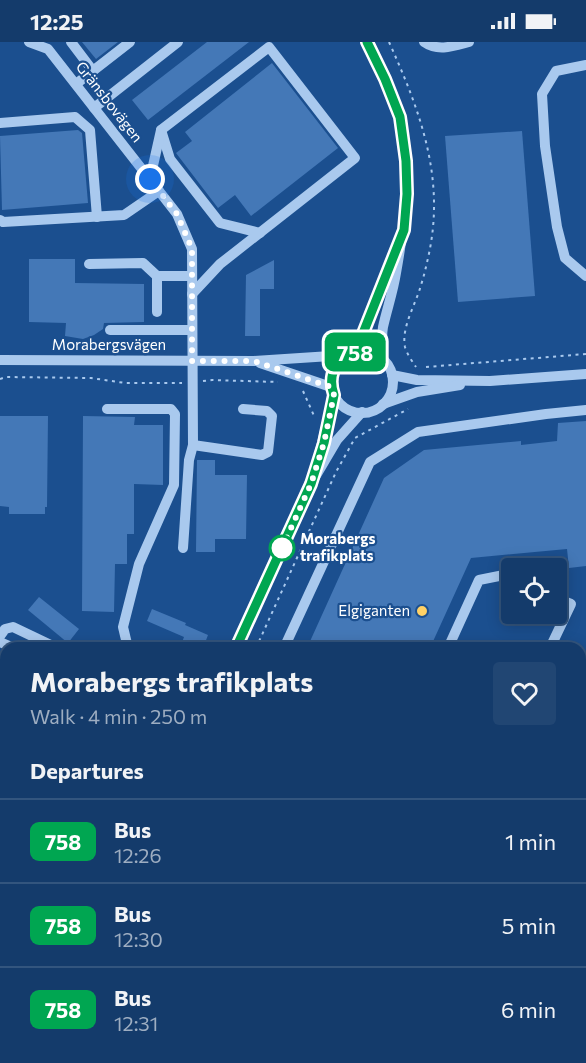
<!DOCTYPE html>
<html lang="en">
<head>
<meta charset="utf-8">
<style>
  :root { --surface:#143b6b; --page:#214673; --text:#f1f3f6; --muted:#9dadc1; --line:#33557e }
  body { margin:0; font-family:Commissioner,sans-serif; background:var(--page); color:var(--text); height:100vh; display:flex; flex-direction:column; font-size:22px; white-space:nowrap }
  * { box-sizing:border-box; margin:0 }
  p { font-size:20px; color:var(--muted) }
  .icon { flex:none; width:33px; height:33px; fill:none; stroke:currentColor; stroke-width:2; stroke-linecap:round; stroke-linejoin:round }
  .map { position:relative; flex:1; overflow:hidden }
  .sheet { position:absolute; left:0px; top:600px; width:586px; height:422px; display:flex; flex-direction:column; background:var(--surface); border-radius:18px 18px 0 0; box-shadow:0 3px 15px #0003,0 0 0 2px var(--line) }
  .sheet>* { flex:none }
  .badge { padding:0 12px; border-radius:9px; font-size:21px; line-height:39px }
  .tools { position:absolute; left:501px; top:516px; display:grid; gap:12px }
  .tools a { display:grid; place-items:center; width:66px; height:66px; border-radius:6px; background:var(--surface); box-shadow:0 3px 15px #0003,0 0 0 2px var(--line); font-size:30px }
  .you { position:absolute; width:30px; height:30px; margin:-15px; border:4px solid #fff; border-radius:50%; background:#1a73e8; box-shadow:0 0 0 9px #1a73e833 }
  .map>.badge { position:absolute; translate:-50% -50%; box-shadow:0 0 0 3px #fff }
  h2 { padding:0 30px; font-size:22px; line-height:54px }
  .round { display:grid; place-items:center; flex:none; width:63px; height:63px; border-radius:6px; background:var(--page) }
  .head { display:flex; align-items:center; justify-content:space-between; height:102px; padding:0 30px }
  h1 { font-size:28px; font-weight:700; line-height:45px }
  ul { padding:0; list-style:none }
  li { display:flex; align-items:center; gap:18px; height:84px; padding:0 30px; border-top:2px solid var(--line) }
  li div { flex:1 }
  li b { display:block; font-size:22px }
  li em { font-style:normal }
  li .badge { min-width:66px; font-weight:700; text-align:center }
  .status { display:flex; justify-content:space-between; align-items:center; height:42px; padding:0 30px; background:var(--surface); direction:ltr }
  .status svg { height:16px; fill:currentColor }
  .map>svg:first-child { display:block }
</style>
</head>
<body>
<div class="status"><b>12:25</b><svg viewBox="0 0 49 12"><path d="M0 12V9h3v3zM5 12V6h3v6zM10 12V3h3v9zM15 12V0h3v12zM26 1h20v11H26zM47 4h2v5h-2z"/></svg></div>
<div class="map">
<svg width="586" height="1021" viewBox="0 0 586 1021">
  <rect width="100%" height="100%" fill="#1b4f8f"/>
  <g fill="#4478b7">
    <path d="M 82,0 L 118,0 L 96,17 Z"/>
    <path d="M 207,0 L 249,0 L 148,78 L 132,58 Z"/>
    <path d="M 272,21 L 338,106 L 251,174 L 235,153 L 218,166 L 176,111 L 192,99 L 185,90 Z"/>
    <path d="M 78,88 L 82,91 L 88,161 L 2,168 L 0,94 Z"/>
    <path d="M 522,89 L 535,254 L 458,260 L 445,94 Z"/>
    <path d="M 29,217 L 75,217 L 75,241 L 144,242 L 144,280 L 104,281 L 103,287 L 94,293 L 83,297 L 65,294 L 66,281 L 29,280 Z"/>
    <path d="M 274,218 L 274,247 L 260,247 L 260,294 L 245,294 L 246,233 Z"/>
    <path d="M 0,374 L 48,374 L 47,465 L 45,465 L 45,472 L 9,472 L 9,465 L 0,464 Z"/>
    <path d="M 83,374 L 135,375 L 134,383 L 163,383 L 163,443 L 134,442 L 134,492 L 127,492 L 127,522 L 115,522 L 114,570 L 82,569 Z"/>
    <path d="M 586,379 L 586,524 L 569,526 L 567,507 L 471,516 L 430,606 L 307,606 L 384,436 L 424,408 L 521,399 L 521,403 L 557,399 L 558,381 Z"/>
    <path d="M 197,418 L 215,418 L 215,433 L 247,433 L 246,497 L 215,497 L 215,510 L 196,510 Z"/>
    <path d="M 39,555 L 79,587 L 68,601 L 28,568 Z"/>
    <path d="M 152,567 L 186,581 L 185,583 L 208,593 L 203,606 L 180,606 L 184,595 L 147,579 Z"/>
  </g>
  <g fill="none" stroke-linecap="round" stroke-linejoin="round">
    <g stroke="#a9c9ee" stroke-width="2" stroke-dasharray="3 4.5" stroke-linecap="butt">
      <path d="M 389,0 C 421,71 446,138 428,216 C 426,225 424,234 421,243 C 416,262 401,285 405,305 C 407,312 412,319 416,325"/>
      <path d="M 426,325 L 586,312"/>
      <path d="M 0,337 L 6,335 L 91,336 L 125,341 L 182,341"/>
      <path d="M 203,339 L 212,338 L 278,340"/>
      <path d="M 303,349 L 315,376"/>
      <path d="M 256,606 L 336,430 L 355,396 L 408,367"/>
    </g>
    <g stroke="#a9c9ee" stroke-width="10">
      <path d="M 29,0 L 48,7 L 177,172 L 192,207 L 193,403 L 189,418 L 183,506"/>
      <path d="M 71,0 L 93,29"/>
      <path d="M 367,0 C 379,24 394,50 400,76 C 413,127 405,180 396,231 C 393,250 387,267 383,285 C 381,295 383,307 383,317"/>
      <path d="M 424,0 C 438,10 454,4 469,0"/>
      <path d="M 586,23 L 556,29 L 542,52 L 545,104 L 557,185 L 565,216 L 586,234"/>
      <path d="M 76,42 L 130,0"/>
      <path d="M 94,66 L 178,0"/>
      <path d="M 0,81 L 75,75 L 90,88 L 97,175"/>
      <path d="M 161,88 L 170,117 L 220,181 L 260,191"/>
      <path d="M 150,137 L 161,88 L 269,5 L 355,116 L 220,222 L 192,252"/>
      <path d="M 0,178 L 3,180 L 124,173 L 159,149"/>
      <path d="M 89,222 L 143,221 L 157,234 L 192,234"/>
      <path d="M 157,270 L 157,234"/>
      <path d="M 110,288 L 192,288"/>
      <path d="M 356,309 L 396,208"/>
      <circle cx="362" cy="340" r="31"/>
      <path d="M 0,318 L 254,319 L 346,313"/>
      <path d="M 260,321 L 331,345"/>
      <path d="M 392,333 L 417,338 L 490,339 L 586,332"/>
      <path d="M 383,362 L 417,350 L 460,343"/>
      <path d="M 107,367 L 171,367 L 175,372 L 174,443 L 139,522 L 123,585 L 128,606"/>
      <path d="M 193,403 L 262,413 L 268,410 L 272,374 L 267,369 L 243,367"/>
      <path d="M 316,425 L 334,353"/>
      <path d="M 0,594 L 5,587 L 13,585 L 57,606"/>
      <path d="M 0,600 L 14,606"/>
      <path d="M 236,606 L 311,442 L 337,398 L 362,370"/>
      <path d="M 284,606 L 370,420 L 418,390 L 546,372 L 586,368"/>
      <path d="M 448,606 L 479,538 L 504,533 L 512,536"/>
      <path d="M 550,606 L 571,562 L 556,556"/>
      <path d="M 216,1016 L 223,1021"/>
      <path d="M 281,1021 L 295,1016"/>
    </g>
    <g stroke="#f0f6ff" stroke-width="15">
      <path d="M 50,1021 L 52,1016"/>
      <path d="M 62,1021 L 64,1016"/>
    </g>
    <g stroke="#fff" stroke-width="18">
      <path d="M 580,864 L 586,859"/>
      <path d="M 0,870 L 6,873"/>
      <path d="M 580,915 L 586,908"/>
      <path d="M 580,962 L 586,953"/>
      <path d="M 414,1021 L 421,1016"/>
      <path d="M 517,1021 L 520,1016"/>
      <path d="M 544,1021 L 548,1016"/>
    </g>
  </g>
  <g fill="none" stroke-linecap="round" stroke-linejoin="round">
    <g stroke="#fff" stroke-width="14">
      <path id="line" d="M 236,606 L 311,442 L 324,401 L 334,353 C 327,332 336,317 356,309 L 404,188 L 407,152 L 406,119 L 400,75 L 385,37 L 367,0"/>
    </g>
    <use href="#line" stroke="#00a651" stroke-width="9"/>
    <path stroke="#fff" stroke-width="6" stroke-dasharray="0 10.8" d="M 150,137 L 177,172 L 192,207 L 192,319 L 254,319 L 331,345 L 334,353 L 324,401 L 311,442 L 282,506"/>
  </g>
  <circle fill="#fff" stroke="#00a651" stroke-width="3" cx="282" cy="506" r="12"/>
  <circle fill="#ffd166" stroke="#1b4f8f" stroke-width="2" cx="422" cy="569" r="6"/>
  <g text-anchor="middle" stroke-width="4.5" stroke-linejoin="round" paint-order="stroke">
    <g font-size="15" fill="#fff" stroke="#1b4f8f">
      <text transform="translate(109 60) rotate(52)" y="5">Gränsbovägen</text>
      <text x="109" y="308">Morabergsvägen</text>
    </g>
    <g font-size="15" font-weight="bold" fill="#fff" stroke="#1b4f8f" text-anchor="start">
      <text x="300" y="502">Morabergs<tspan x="300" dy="17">trafikplats</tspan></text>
    </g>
    <g font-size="15" fill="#fff" stroke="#1b4f8f" text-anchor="end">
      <text x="410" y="574">Elgiganten</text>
    </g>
  </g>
</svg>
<div class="tools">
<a><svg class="icon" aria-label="locate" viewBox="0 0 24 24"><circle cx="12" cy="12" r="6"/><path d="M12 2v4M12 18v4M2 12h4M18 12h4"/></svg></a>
</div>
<div class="you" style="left:150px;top:137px"></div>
<b class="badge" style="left:355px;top:310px;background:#00a651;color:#fff">758</b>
<section class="sheet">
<div class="head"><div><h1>Morabergs trafikplats</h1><p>Walk · 4 min · 250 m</p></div><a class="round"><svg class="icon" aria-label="heart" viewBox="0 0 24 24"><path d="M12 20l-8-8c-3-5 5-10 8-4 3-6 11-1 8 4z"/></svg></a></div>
<h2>Departures</h2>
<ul>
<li><span class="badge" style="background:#00a651;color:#fff">758</span><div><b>Bus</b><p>12:26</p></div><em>1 min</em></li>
<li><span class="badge" style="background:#00a651;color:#fff">758</span><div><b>Bus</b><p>12:30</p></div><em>5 min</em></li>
<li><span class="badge" style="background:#00a651;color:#fff">758</span><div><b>Bus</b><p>12:31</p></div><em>6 min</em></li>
</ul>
</section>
</div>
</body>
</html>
